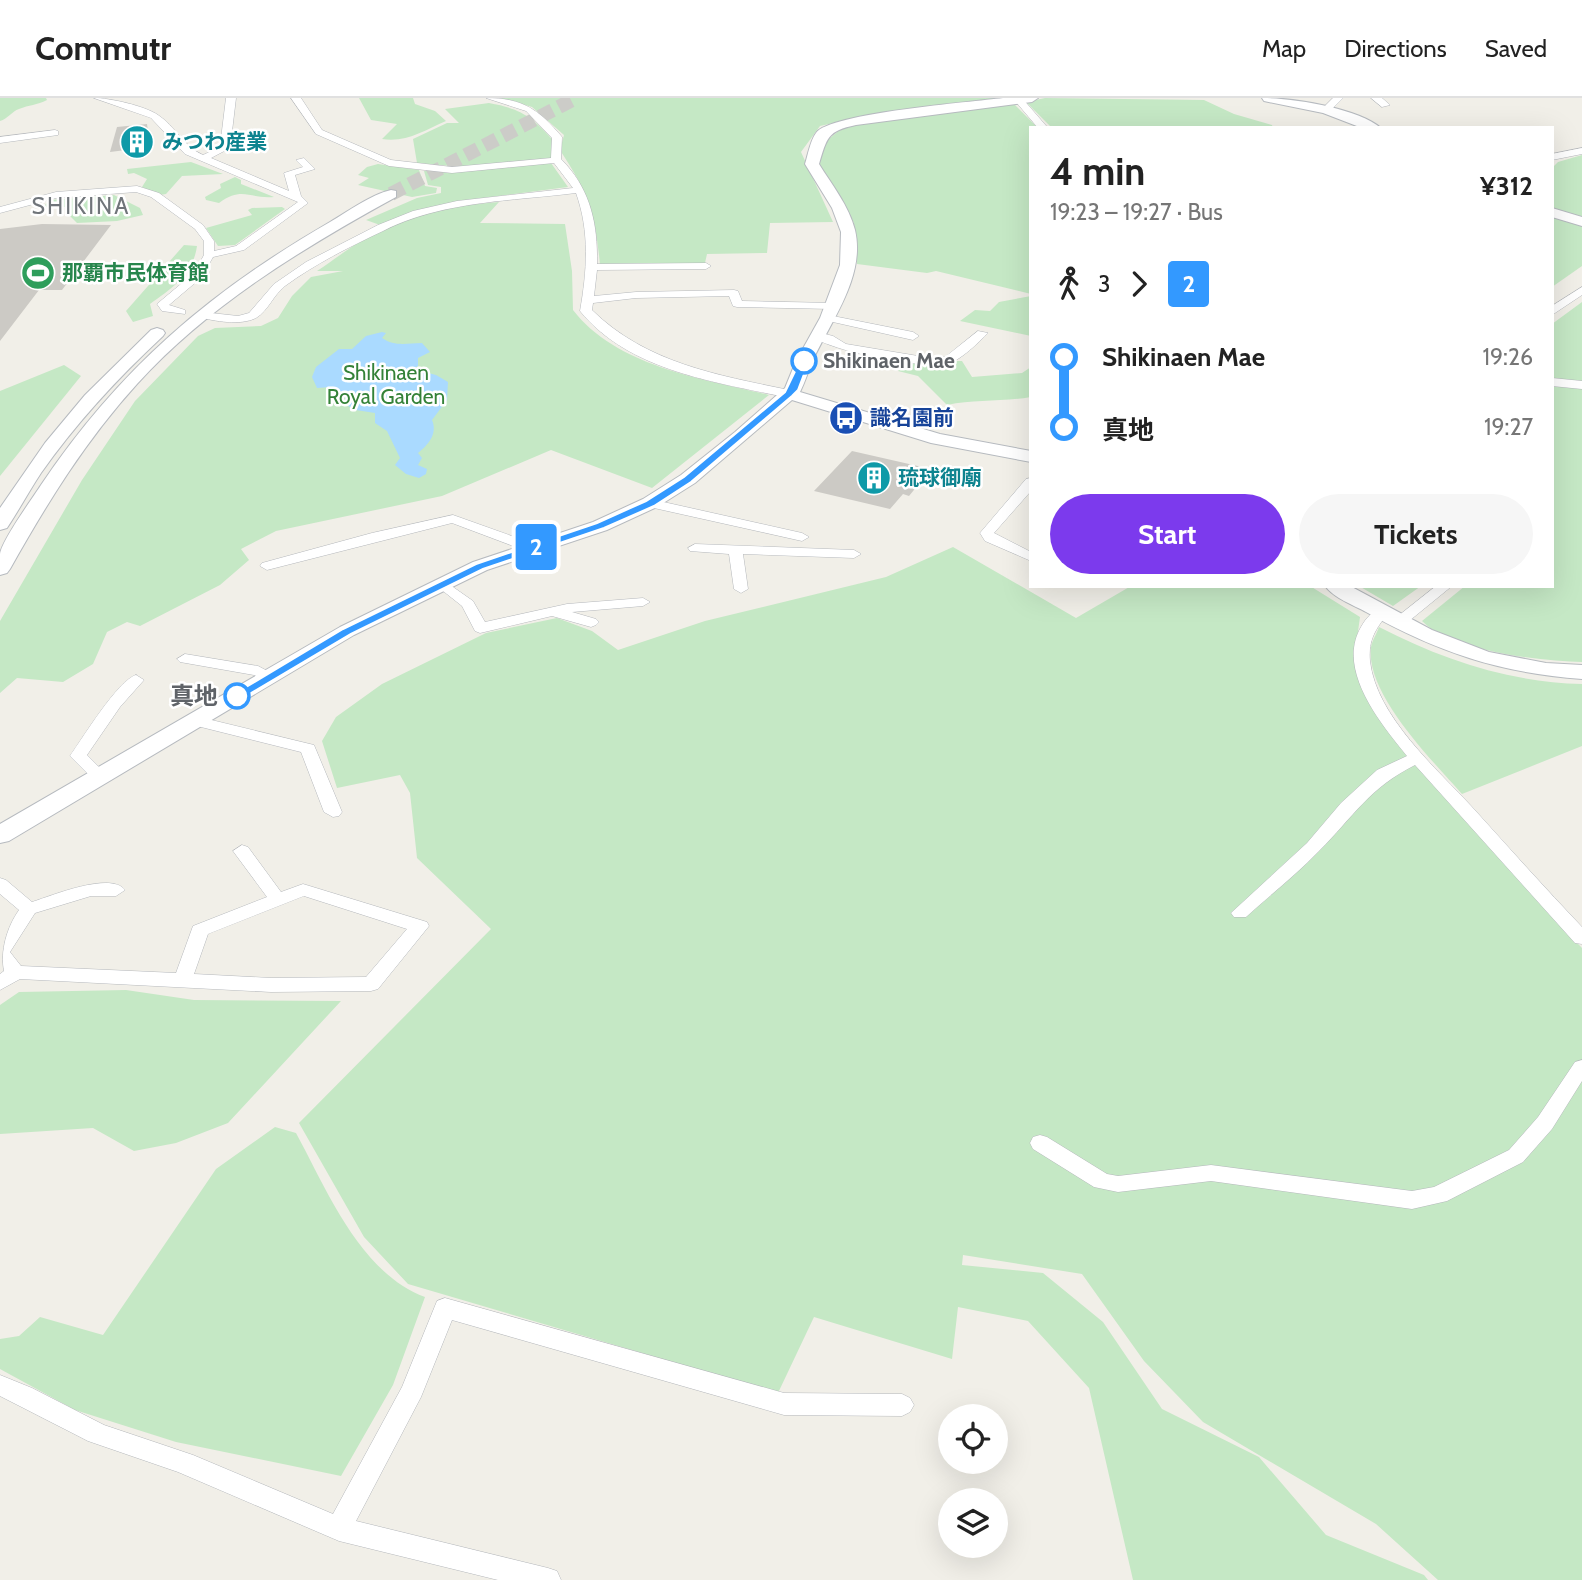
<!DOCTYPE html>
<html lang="en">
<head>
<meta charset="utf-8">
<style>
  :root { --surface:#fff; --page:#f6f6f6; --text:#222; --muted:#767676; --line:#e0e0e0; --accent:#7c3aed }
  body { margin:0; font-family:Cabin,"Noto Sans JP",sans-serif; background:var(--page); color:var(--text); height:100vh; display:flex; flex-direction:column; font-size:26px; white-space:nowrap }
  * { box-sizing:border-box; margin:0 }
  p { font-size:23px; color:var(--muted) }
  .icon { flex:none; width:38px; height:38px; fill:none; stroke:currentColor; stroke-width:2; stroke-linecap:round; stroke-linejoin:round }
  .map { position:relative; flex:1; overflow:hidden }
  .panel { position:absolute; left:1029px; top:28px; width:525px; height:462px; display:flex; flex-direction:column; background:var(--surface); border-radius:0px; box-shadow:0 7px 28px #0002 }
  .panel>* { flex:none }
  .badge { padding:0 14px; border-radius:5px; font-size:24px; line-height:46px }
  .fabs { position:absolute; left:938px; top:1306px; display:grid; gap:14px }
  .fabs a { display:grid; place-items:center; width:70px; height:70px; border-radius:50%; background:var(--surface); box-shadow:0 7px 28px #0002; font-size:35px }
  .map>.badge { position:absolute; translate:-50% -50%; box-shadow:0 0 0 4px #fff }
  .legs { display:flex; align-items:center; gap:10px; height:77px; padding:0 21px; font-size:23px }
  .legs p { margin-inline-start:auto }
  .overview { display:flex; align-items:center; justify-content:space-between; height:119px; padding:0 21px }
  h1 { font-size:38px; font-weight:700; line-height:52px }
  .button { display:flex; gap:14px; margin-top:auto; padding:14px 21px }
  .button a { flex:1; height:80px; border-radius:42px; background:var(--accent); color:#fff; font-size:28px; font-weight:700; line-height:80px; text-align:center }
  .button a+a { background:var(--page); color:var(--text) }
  ul { padding:0 21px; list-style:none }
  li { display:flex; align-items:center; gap:24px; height:70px; font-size:26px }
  li i { display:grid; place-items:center; width:10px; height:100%; margin:0 9px; background:currentColor }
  li i::after { content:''; width:18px; height:18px; margin:-9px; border:5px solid; border-radius:50%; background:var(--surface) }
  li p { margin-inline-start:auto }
  li:first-child i { background:linear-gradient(#0000 50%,currentColor 0) }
  li:last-child i { background:linear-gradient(currentColor 50%,#0000 0) }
  header { display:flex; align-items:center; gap:42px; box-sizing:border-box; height:98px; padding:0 35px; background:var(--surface); border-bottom:2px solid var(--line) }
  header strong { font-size:33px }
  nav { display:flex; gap:38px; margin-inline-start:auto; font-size:24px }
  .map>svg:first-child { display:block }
</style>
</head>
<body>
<header>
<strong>Commutr</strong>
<nav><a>Map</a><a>Directions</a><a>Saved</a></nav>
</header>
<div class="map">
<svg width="1582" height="1482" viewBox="0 0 1582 1482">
  <rect width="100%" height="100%" fill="#f1efe8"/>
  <g fill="#c5e8c5">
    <path d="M 0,0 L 46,0 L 47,2 C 37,7 29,7 19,11 C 12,13 8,21 0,23 Z"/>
    <path d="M 359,0 L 413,0 L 415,6 L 435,13 L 446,23 C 425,32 406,45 382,41 L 397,26 L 371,22 Z"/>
    <path d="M 500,0 L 1013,0 L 860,19 L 820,28 L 801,54 L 833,124 L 770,125 L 767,155 L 707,156 L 705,165 L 600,167 C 595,113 589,97 560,52 L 564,37 L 532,9 Z"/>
    <path d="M 1045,0 L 1204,2 L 1234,16 L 1272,27 L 1273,30 L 1052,30 L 1026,4 Z"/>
    <path d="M 489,5 C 522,11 532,19 554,43 L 551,61 L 463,69 L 417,65 L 413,41 L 447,25 L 459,25 L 445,11 Z"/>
    <path d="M 1014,6 L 1038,30 L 1031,30 L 1031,196 L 936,173 L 927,175 L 857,166 L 854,125 L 818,64 L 824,45 L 842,30 L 886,21 Z"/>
    <path d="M 1582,57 L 1582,120 L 1552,110 L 1552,70 L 1558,64 Z"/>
    <path d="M 191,64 L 223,76 L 182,78 L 166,96 L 160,97 L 142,89 L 147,81 L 134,75 L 128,76 L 127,71 Z"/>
    <path d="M 551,65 L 568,89 L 468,102 L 380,127 L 366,122 L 417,100 L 441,95 L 441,89 L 428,87 L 424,73 L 472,73 Z"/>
    <path d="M 378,66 L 419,72 L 425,88 L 437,90 L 436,95 L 412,99 L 358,87 L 369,80 L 358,77 L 367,69 Z"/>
    <path d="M 235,79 L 241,82 L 241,86 L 274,99 C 248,101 243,88 219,105 L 206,102 L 205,99 L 221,90 L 220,86 Z"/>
    <path d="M 114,97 L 140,110 L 143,117 L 117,123 L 77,125 L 69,117 L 69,109 L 43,109 L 50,102 Z"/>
    <path d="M 499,104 L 480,125 L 565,126 L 572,173 L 573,212 C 617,269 704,281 769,297 L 652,390 L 551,352 L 442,398 L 276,433 L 241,451 L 249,462 L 220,487 L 140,528 L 127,524 L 107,534 L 93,566 L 63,584 L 17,580 L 0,595 L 0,523 L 82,382 L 135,303 L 198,238 L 215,230 L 261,228 L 278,220 L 292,198 L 311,179 L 343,173 L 317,173 C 332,163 348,151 362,142 C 402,118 454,107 499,104 Z"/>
    <path d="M 282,109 L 285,111 L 235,147 L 218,148 L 206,130 L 252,117 L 248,112 L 252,110 Z"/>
    <path d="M 1552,117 L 1582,128 L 1582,168 L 1552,189 Z"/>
    <path d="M 184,147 L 197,148 C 193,177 172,190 150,206 L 153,218 L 133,224 L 126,213 Z"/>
    <path d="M 1031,198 L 1031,238 L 960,223 L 975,212 L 990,213 L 999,204 Z"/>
    <path d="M 1582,204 L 1582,564 C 1540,563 1451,553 1422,523 L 1465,488 L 1552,488 L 1552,226 Z"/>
    <path d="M 909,263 L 962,263 L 972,279 L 1022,275 L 1031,269 L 1031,299 C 1002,304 975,301 947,307 L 918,278 L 898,273 Z"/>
    <path d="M 64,267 L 81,278 L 0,378 L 0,293 Z"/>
    <path d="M 953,449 L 1076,520 L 1131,488 L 1310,488 L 1360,519 L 1354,563 L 1366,594 L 1560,827 L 1582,850 L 1582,1482 L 1438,1482 L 1376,1426 L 1203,1324 L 1144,1263 L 1082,1176 L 963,1157 L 962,1167 L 1043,1175 L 1103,1224 L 1162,1311 L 1259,1359 L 1326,1437 L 1424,1477 L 1428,1482 L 1133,1482 L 1089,1290 L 1028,1223 L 958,1209 L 952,1261 L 814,1219 L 778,1295 L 408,1186 L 364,1139 L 299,1025 L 491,831 L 417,760 L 410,695 L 400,677 L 337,690 L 322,643 L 336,619 L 382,586 L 486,535 L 557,520 L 592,533 L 618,552 L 705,523 L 886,479 Z"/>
    <path d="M 1359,488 L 1421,488 L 1393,508 Z"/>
    <path d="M 1379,529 C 1443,562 1509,584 1582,586 L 1582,648 L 1462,696 C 1433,663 1365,596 1371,549 C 1372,543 1377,535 1379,529 Z"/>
    <path d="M 126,892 L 194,902 L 341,903 L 228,1025 L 176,1045 L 134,1053 L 93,1030 L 0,1036 L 0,907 L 19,894 Z"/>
    <path d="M 275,1029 L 296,1035 C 327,1092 360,1175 425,1199 L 393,1287 L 341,1378 L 176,1344 L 75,1312 L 0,1271 L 0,1241 L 19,1238 L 40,1219 L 103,1237 L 216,1071 Z"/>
  </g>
  <path fill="#aadaff" d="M 382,234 L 386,235 L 382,240 C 395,249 407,245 422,245 L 430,254 L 418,260 L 418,268 L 413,271 L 436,277 L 448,284 L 447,302 L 432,322 C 438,336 428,347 418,355 L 422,360 L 418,367 L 427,371 L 426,376 L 419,380 L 406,376 L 395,367 L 400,360 L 387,333 L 375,325 L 375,315 L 356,312 L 348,308 L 345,299 L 340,298 L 342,294 L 331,289 L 317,290 L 312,279 L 316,269 L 339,251 L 352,251 L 366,238 Z"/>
  <g fill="#cccac5">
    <path d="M 147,26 L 150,49 L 110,54 L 117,29 Z"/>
    <path d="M 42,126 L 111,127 L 62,192 L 39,192 L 0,243 L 0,131 Z"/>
    <path d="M 852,353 L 931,371 L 909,398 L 903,396 L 890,411 L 814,393 Z"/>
  </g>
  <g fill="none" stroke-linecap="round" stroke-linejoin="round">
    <path stroke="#ccccc8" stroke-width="14" stroke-dasharray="14 7" stroke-linecap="butt" d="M 391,96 L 576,0"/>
    <g stroke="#b5b8bc" stroke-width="1">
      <g id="street">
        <path d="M 94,0 C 110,0 145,8 158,17 C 175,28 183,48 203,57 L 220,49 L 226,0 L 236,0 L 230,50 L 211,60 L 289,93 L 284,75 L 303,69 L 296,62 L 304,60 L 315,71 L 295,77 L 301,98 L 308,105 L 244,152 L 213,159 L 202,179 L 169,207 L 185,212 L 185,216 L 162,213 L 157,206 L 194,175 L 204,157 L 204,143 L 195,131 L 151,99 L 136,94 L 56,100 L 0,115 L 0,109 L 56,94 L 137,88 L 159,95 L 203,127 L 214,143 L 214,153 L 236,148 L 298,104 L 185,56 L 151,20 Z"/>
        <path d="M 291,0 L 301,0 L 322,32 L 391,62 L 452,69 L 551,60 L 552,40 L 526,13 L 486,0 C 523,0 539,12 562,39 L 561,61 C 590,90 598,125 597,166 L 706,165 L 711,168 L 706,171 L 597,172 L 594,198 L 636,194 L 734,192 L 738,193 L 742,203 L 833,205 L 839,208 L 833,211 L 737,209 L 733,208 L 729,198 L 636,200 L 593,205 L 592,212 C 646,265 717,277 789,292 L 795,296 L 789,300 C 717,284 630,274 580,213 C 587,173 590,134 576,95 C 512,103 442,103 383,133 C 349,149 315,166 285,188 C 274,196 268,213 256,220 C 240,228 215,223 198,219 L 196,217 L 202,214 L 238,218 L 249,215 L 274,186 L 306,164 L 378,127 L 413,113 L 457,103 L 573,90 L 554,65 L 452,75 L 389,68 L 316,36 Z"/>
        <path d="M 1016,0 L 1022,0 L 1048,30 L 1038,30 L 1016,4 Z"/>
        <path d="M 1333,0 L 1343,0 L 1329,14 L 1323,14 L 1323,10 Z"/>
        <path d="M 1371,0 L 1382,0 L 1390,7 L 1382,9 Z"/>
        <path d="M 55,32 L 58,33 L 58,37 L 0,45 L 0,39 Z"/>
        <path d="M 1582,50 L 1582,56 L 1552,62 L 1552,56 Z"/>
        <path d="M 1582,189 L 1582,197 L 1552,217 L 1552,208 Z"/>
        <path d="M 828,217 L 913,234 L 919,238 L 913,242 L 824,222 L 824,218 Z"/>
        <path d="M 978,233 L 988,235 C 979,244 961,262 949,265 C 924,272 831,253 811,238 L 817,234 L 833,238 L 846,246 L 924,259 L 945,259 Z"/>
        <path d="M 1552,280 L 1582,283 L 1582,291 L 1552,288 Z"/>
        <path d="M 1031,380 L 1031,393 L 994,435 L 1031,454 L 1031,463 L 985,443 L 980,435 L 1026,381 Z"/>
        <path d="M 650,401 L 802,435 L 809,439 L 802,443 L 645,408 L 645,402 Z"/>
        <path d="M 453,417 L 523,442 L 535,452 L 533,455 L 523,455 L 513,448 L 452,425 L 267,472 L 260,468 L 262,465 L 372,435 Z"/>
        <path d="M 695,446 L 854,452 L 861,456 L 854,460 L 743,456 L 748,491 L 741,495 L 734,491 L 729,456 L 690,453 L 688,450 Z"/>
        <path d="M 443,482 L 473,503 L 485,524 L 567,506 L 643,500 L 650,504 L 643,508 L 572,514 L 596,521 L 599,524 L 596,527 L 591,529 L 552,518 L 480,535 L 475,533 L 462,508 L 438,489 L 436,486 L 438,483 Z"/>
        <path d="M 1436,488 L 1452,488 L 1403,528 L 1393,528 L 1390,525 L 1393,522 Z"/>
        <path d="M 1381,511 L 1388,515 C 1376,531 1368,541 1370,563 C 1376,618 1437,671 1473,710 C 1509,750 1545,790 1582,829 L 1582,846 L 1575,845 L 1415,667 C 1369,690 1353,719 1319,753 C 1296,777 1270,797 1246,819 L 1234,819 L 1231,815 L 1307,745 L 1341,705 L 1377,672 L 1407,658 C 1381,626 1336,572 1361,529 C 1366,520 1372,513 1381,511 Z"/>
        <path d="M 185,556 L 258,568 L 279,579 L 271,584 L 254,577 L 180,564 L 177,561 Z"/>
        <path d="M 136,577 L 144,582 L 120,609 L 87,657 L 107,677 L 105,681 L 93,681 L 70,658 C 82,641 118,582 136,577 Z"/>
        <path d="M 195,618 L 314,647 L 342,714 L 339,718 L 333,719 L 324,714 L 301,654 L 189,626 L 187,623 Z"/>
        <path d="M 242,747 L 248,749 L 281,794 L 303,786 L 427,824 L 429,828 L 378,891 L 371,893 L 271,894 L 20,881 L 0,892 L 0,876 L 4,873 C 0,853 7,829 19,812 L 0,796 L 0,780 L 6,782 L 32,804 C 51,798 111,773 125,792 L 116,798 L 91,798 L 35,815 L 10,854 L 21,868 L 176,875 L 193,828 L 267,799 L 233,753 ZM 304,798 L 407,831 L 366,879 L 271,880 L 194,876 L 208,836 Z"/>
        <path d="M 1582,962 L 1582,983 L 1552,1031 L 1523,1064 L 1447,1103 L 1412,1111 L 1211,1083 L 1118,1094 L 1094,1089 L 1033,1051 L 1030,1045 L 1033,1039 L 1040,1037 L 1047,1039 L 1107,1076 L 1118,1078 L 1211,1067 L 1412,1093 L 1434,1089 L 1509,1052 L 1538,1019 L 1575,964 Z"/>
        <path d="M 445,1200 L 784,1295 L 902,1296 L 910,1300 L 914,1307 L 910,1314 L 902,1318 L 784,1317 L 452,1222 L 421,1299 L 356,1423 L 548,1470 L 557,1473 L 561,1482 L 498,1482 L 339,1443 L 178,1374 L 88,1343 L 0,1298 L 0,1277 L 32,1290 L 104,1327 L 193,1357 L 333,1416 L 402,1289 L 437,1203 Z"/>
      </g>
    </g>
    <g stroke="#b6babf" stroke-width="2">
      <g id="secondary">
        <path d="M 1003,0 L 1038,0 L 1032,4 L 856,27 C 827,33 827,40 819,66 C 832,87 849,108 855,132 C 866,179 830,224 812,264 C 808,274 805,284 800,294 L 940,336 L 1031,353 L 1031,364 L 931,345 L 792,302 L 695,385 L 657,409 L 607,432 L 487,472 L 354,537 L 9,743 L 0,745 L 0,726 L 340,529 L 473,464 L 593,424 L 643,401 L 681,377 L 735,334 L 785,290 L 796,263 L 820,220 L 840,167 L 841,134 L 832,110 L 805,66 C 808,57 810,43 816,35 C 830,15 972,4 1003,0 Z"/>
        <path d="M 1262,0 C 1293,0 1357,10 1381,30 L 1362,30 L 1323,15 L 1264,3 Z"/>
        <path d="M 391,92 L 396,93 L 396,99 C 303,150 209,207 137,286 C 86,342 47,405 10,471 L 7,475 L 0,477 C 0,470 0,462 0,456 C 2,442 32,401 41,387 C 119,271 209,194 330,124 C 349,113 370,97 391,92 Z"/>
        <path d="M 1552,110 L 1582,119 L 1582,128 L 1552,119 Z"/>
        <path d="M 157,230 L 163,232 L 165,235 L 163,238 C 118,280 76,325 41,375 C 29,393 19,412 7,430 L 0,432 L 0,410 L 45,345 L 85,297 L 151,232 Z"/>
        <path d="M 1325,488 L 1350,488 L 1432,532 L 1489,554 L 1546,565 L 1582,567 L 1582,581 C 1500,575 1437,554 1366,514 C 1353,507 1334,500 1325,488 Z"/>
      </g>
    </g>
    <use href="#street" fill="#fff" fill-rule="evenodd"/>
    <use href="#secondary" fill="#fff" fill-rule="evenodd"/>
  </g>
  <path fill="#39f" stroke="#fff" stroke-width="2" d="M 804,260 L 809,263 L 798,292 L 792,298 L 691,384 L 654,408 L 604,430 L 483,471 L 351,536 L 241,601 L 237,602 L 231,598 L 343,531 L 476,466 L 597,425 L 646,403 L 684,379 L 785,294 L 800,263 Z"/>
  <defs>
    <g id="building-disc" transform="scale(1.75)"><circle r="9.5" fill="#0f9aa8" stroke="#fff"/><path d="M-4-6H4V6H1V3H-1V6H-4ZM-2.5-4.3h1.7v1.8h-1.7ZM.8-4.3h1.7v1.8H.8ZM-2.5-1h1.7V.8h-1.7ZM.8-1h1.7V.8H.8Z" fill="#fff"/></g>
    <g id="stadium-disc" transform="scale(1.75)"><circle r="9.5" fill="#2e9e5b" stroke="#fff"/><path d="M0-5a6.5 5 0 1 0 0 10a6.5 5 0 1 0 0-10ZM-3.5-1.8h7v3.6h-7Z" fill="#fff"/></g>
    <g id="bus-disc" transform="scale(1.75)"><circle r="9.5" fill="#1a4fb4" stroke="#fff"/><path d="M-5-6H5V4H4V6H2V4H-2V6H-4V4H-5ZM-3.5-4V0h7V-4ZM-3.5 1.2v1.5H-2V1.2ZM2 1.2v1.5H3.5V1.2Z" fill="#fff"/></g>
  </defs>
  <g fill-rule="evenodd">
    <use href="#building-disc" x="137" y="44"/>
    <use href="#stadium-disc" x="38" y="175"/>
    <use href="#bus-disc" x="846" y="320"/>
    <use href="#building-disc" x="874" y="380"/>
  </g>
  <g fill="#fff" stroke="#39f" stroke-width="3.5">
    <circle cx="804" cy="263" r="12"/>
    <circle cx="237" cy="598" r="12"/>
  </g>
  <g text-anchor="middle" stroke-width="5" stroke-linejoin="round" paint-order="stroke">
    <g font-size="21" font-weight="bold" fill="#0d838f" stroke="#fff" text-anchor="start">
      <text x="162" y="51">みつわ産業</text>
      <text x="898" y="387">琉球御廟</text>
    </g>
    <g font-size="21" font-weight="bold" fill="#27864d" stroke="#fff" text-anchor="start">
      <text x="62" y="182">那覇市民体育館</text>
    </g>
    <g font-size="21" font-weight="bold" fill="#5f6368" stroke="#fff" text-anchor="start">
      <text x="823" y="270">Shikinaen Mae</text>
    </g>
    <g font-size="21" fill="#348238" stroke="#fff">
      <text x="386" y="282">Shikinaen<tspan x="386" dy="24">Royal Garden</tspan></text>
    </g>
    <g font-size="21" font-weight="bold" fill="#164399" stroke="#fff" text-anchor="start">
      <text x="870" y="327">識名園前</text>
    </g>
    <g font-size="23" letter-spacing="2" fill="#70757a" stroke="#fff">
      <text x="81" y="116">SHIKINA</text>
    </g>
    <g font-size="24" font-weight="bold" fill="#5f6368" stroke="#fff" text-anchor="end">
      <text x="218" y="606">真地</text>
    </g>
  </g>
</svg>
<div class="fabs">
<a><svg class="icon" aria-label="locate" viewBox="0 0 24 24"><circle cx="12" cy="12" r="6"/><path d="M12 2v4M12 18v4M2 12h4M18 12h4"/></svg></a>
<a><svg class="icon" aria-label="layers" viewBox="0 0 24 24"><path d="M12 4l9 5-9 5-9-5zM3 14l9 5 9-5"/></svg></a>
</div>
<b class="badge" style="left:536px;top:449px;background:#39f;color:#fff">2</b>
<section class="panel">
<div class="overview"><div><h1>4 min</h1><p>19:23 – 19:27 · Bus</p></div><b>¥312</b></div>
<div class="legs"><svg class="icon" aria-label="walk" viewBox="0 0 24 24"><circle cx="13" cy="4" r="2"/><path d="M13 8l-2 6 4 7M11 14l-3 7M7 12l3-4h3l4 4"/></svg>3<svg class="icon" aria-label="forward" viewBox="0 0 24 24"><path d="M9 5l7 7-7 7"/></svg><b class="badge" style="background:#39f;color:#fff">2</b></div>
<ul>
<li><i style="color:#39f"></i><b>Shikinaen Mae</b><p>19:26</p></li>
<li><i style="color:#39f"></i><b>真地</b><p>19:27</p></li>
</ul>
<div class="button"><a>Start</a><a>Tickets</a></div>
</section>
</div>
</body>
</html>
